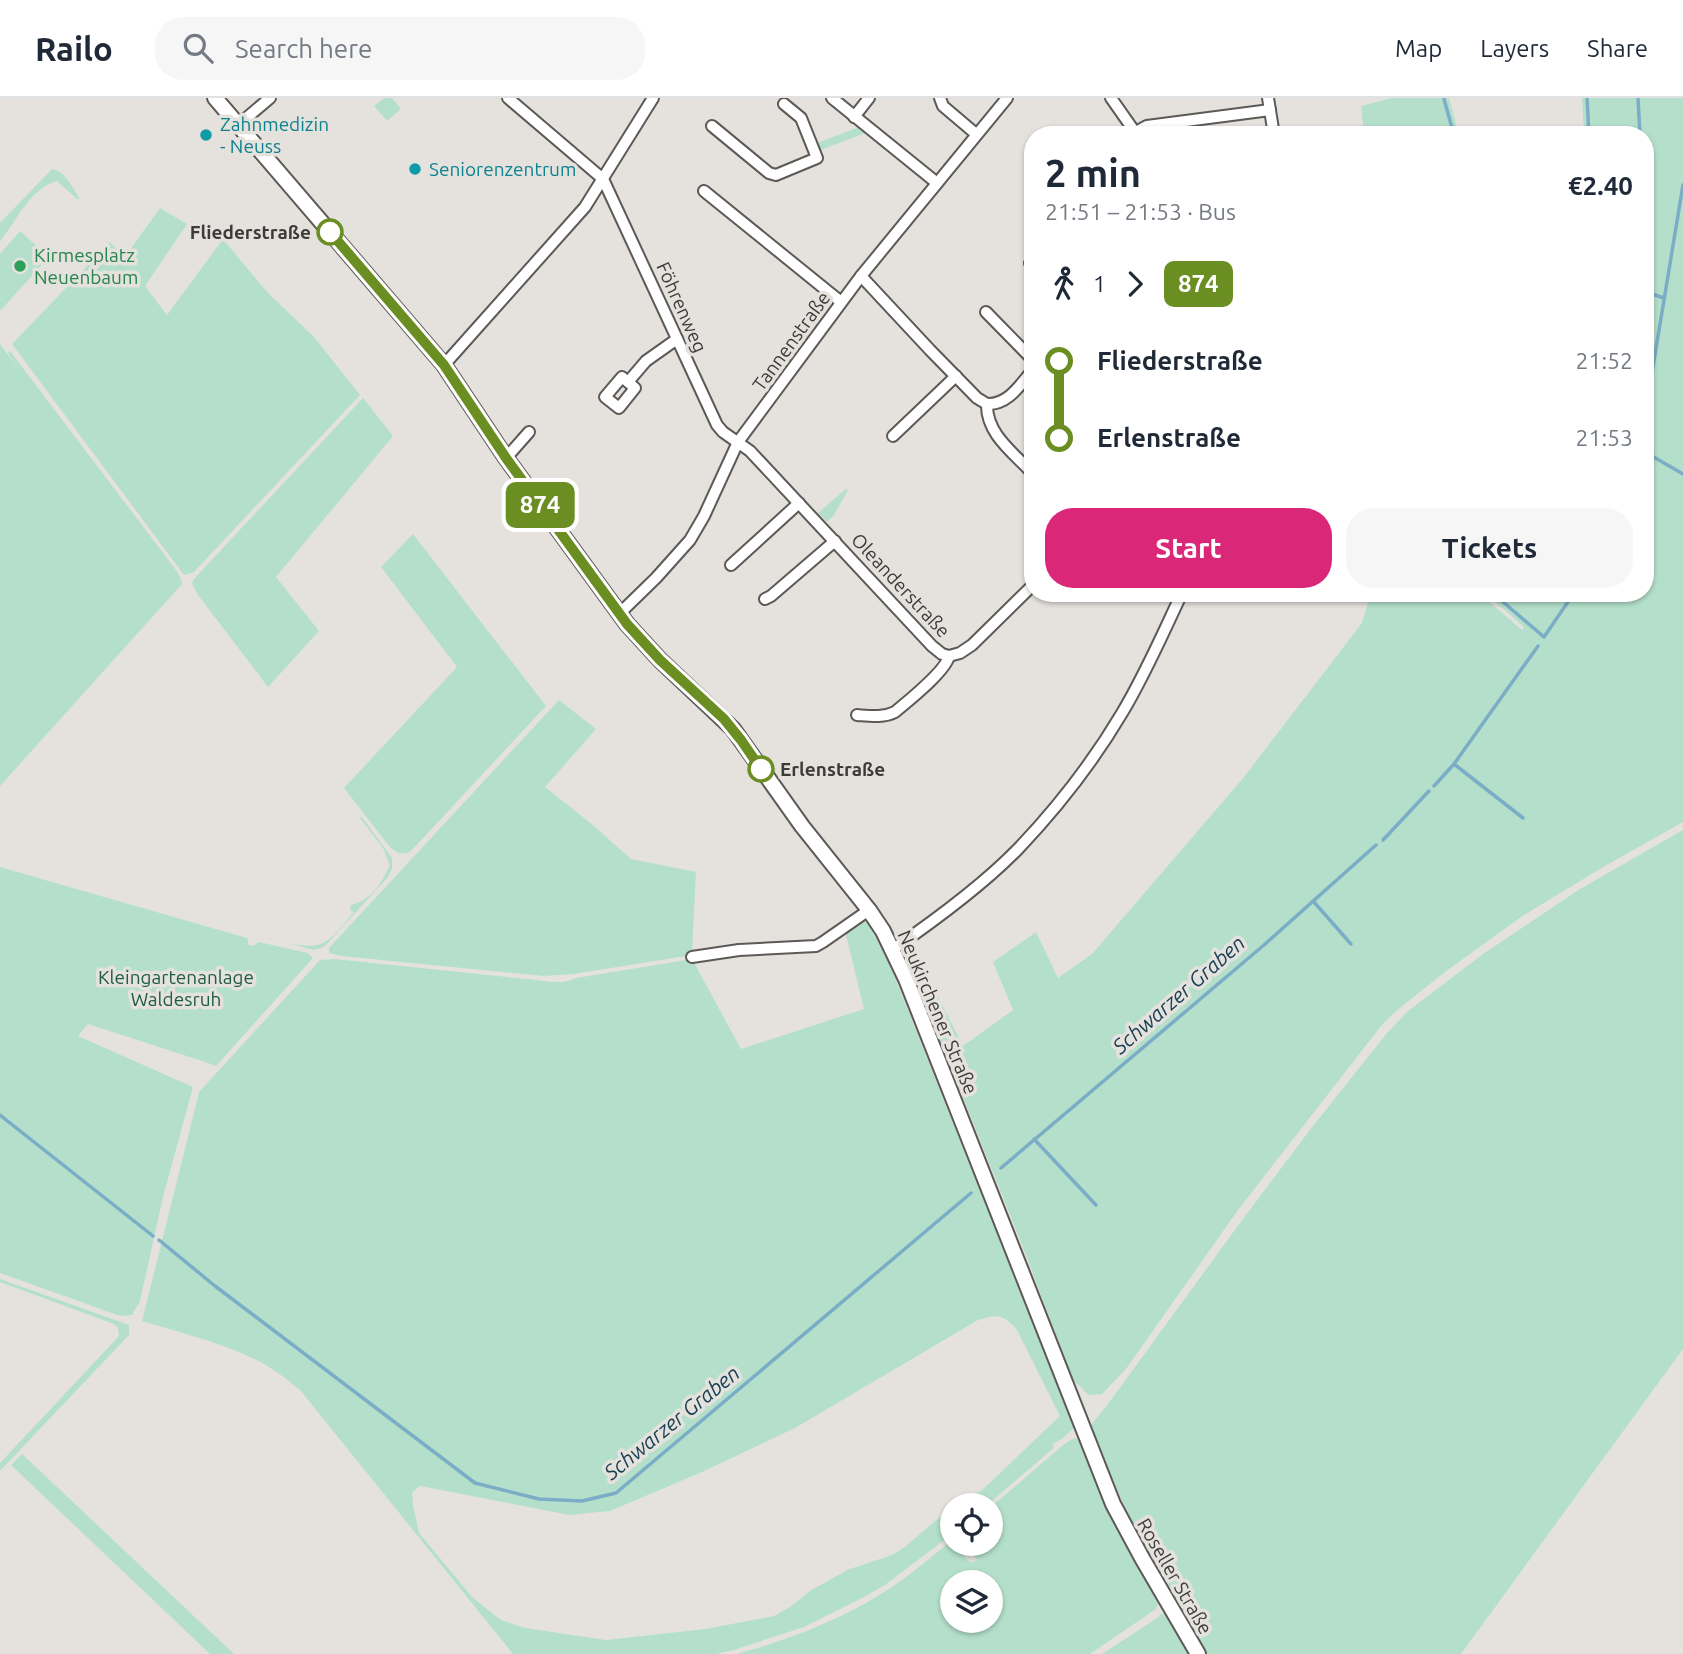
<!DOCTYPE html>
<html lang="en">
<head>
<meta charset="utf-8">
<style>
  :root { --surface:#fff; --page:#f6f6f7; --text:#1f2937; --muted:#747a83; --line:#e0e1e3; --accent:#db2777 }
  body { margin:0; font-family:Ubuntu,sans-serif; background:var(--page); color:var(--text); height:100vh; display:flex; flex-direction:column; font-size:26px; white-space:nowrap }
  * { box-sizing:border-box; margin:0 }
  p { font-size:23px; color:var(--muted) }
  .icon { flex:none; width:38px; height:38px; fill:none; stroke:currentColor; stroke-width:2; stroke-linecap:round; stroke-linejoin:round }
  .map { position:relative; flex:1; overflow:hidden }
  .drawer { position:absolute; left:1024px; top:28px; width:630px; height:476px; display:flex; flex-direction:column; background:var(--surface); border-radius:28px; box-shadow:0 2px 5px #0004 }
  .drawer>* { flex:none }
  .badge { padding:0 14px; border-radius:10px; font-size:24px; line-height:46px }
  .tools { position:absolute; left:940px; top:1395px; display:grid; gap:14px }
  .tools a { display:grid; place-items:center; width:63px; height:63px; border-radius:50%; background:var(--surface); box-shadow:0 2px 5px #0004; font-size:35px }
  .map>.badge { position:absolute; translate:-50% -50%; box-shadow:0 0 0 4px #fff }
  .legs { display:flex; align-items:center; gap:10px; height:77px; padding:0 21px; font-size:23px }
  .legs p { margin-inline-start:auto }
  .headline { display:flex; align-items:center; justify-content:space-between; height:119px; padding:0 21px }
  h1 { font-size:38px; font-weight:700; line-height:52px }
  .primary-button { display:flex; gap:14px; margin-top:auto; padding:14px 21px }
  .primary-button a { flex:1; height:80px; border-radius:28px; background:var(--accent); color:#fff; font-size:28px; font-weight:700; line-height:80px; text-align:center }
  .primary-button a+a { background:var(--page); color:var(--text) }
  ul { padding:0 21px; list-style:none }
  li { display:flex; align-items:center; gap:24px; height:77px; font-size:26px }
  li i { display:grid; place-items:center; width:10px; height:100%; margin:0 9px; background:currentColor }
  li i::after { content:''; width:18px; height:18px; margin:-9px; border:5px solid; border-radius:50%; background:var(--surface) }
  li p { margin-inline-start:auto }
  li:first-child i { background:linear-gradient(#0000 50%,currentColor 0) }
  li:last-child i { background:linear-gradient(currentColor 50%,#0000 0) }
  header { display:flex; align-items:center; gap:42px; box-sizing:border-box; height:98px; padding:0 35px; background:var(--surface); border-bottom:2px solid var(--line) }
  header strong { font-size:33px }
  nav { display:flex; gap:38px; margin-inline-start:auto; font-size:24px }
  .search { width:490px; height:63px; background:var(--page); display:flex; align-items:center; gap:18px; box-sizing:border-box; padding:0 24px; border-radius:28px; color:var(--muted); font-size:26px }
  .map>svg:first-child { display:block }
</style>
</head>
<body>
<header>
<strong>Railo</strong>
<div class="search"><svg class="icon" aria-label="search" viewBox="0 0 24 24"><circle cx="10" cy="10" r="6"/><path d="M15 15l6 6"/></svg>Search here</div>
<nav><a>Map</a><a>Layers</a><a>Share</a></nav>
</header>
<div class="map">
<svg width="1683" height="1556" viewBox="0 0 1683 1556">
  <rect width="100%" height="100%" fill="#e5e2de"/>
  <g fill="#b4e0cb" fill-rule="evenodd">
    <path d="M 384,0 L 392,0 L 401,11 L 387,23 L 374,8 Z"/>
    <path d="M 1392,0 L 1449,0 L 1459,37 L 1364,37 L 1361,8 Z"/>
    <path d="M 1582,0 L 1683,0 L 1683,724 L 1605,768 L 1524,817 L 1445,874 L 1396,913 L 1381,928 L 1238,1112 L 1126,1271 L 1102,1296 L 1088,1297 L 1080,1288 L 1073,1283 L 1024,1152 L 909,864 L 919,861 L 963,948 L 1013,912 L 993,864 L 1036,834 L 1058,880 L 1093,855 L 1244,679 L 1362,525 L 1371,495 L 1479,495 L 1522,532 L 1524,529 L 1485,495 L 1645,495 L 1645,37 L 1584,37 Z"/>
    <path d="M 859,29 L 865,35 L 818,53 L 815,46 Z"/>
    <path d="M 52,71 C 66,74 72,89 80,101 L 77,101 L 57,83 C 30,90 17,123 0,143 L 0,125 Z"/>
    <path d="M 160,110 L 187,126 L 145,188 L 167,217 L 223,141 L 267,194 L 314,239 L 360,297 L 194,474 L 184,477 L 181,473 L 12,246 L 110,144 L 123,159 L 132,149 Z"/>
    <path d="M 20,133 L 49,159 L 0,213 L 0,156 Z"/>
    <path d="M 0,246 L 18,270 L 8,255 L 10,253 L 176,472 L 181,481 L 182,486 L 0,688 Z"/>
    <path d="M 363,300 L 393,338 L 276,479 L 319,533 L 268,589 L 198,497 L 192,486 L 193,482 Z"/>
    <path d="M 846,391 L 848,392 L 834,417 L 827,424 L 818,415 Z"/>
    <path d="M 413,436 L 546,608 L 411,753 C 401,758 397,755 389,748 L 344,690 L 457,569 L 381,469 Z"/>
    <path d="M 559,602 L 596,631 L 545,689 L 593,727 L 631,761 L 696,774 L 692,857 L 574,876 L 544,878 L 341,858 L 329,855 L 329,850 Z"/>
    <path d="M 362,719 L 392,760 L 392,771 L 388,779 L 326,847 L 321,850 L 314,852 L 252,836 C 269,840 300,851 317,847 C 332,844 344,825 354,814 L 350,812 L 351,807 C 373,801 380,787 390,767 L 383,750 L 360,720 Z"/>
    <path d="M 1683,732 L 1683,1251 L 1461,1556 L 1206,1556 L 1171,1498 L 1174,1494 C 1136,1444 1114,1384 1091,1327 L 1108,1306 L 1237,1129 L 1309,1033 L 1387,935 L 1408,913 L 1483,856 L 1580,791 Z"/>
    <path d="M 0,769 L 247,840 L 248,843 L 248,847 L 253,848 L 259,844 L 308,855 L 313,860 L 216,968 L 205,964 L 88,926 L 78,938 L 193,989 L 163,1099 L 140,1203 L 132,1217 L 120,1218 L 0,1175 Z"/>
    <path d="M 862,824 L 868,824 L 894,877 L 1074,1330 L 1062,1341 L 1052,1346 L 1054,1350 L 987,1407 L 957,1407 L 974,1395 L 980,1394 L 1060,1318 L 1017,1232 C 1003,1216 998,1216 978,1222 L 795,1330 L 702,1374 L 610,1413 L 569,1417 L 426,1389 L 419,1388 L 412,1395 L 413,1407 L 419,1435 L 473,1500 L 501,1522 L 525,1530 L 606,1542 L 705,1531 L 774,1518 L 790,1509 L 810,1493 L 847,1472 L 892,1457 L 905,1449 L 935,1423 L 952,1410 L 952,1436 L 885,1487 L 864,1499 L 804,1529 L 734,1552 L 716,1556 L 513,1556 L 300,1292 C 284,1279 268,1267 250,1259 C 216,1243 178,1234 142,1223 L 199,994 L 320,862 L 334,861 L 526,881 C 545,882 559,888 576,880 L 692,861 L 741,951 L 864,911 L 845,833 Z"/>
    <path d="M 0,1181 L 118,1223 L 129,1227 L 129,1237 L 0,1373 L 0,1365 L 119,1238 L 118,1230 L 114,1226 L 0,1184 Z"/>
    <path d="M 1074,1340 L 1078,1341 L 1106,1409 L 1125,1447 L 1158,1505 L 1156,1511 L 1090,1556 L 737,1556 C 792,1541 845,1520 892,1489 C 912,1476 930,1459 949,1445 L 971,1465 L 978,1462 L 961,1446 L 990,1446 L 991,1409 L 1064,1346 ZM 952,1484 L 990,1484 L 990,1522 L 952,1522 Z"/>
    <path d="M 22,1356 L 234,1556 L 210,1556 L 11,1367 Z"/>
    <path d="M 1160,1516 L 1165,1516 L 1188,1556 L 1102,1556 L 1160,1518 Z"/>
  </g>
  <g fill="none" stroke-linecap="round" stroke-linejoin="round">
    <g stroke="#7badc6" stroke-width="3.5">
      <path d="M 1587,0 L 1589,37"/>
      <path d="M 1638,0 L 1640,37"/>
      <path d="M 1444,1 L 1454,37"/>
      <path d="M 1645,123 L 1649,195 L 1664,200"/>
      <path d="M 1645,317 L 1683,87"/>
      <path d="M 1645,354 L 1683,376"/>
      <path d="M 1496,498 L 1544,539 L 1574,495"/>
      <path d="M 1454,666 L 1523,720"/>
      <path d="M 1434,688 L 1454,666 L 1538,548"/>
      <path d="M 1383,742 L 1429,693"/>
      <path d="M 1313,803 L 1351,846"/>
      <path d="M 0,1017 L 153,1138"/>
      <path d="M 1034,1041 L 1096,1107"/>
      <path d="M 1001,1070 L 1264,847 L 1376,747"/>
      <path d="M 159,1142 L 215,1188 L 475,1385 L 539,1401 L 582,1403 L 616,1395 L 971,1095"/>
    </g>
    <g stroke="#5c5957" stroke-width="14">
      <g id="street">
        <path d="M 508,0 L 603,81 L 717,327 L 723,334 L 750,353 L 932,548 L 942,556 L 949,558 L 960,555 L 972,547 L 1032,488"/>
        <path d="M 832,0 L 937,85"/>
        <path d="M 940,0 L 943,8 L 976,36"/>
        <path d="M 1111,0 L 1137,37"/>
        <path d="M 1268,0 L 1274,37"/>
        <path d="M 854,19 L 869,0"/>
        <path d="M 238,27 L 270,0"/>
        <path d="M 712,28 L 769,75 L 776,77 L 817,60 L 801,20 L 784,6"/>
        <path d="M 1136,34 L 1147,28 L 1270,12"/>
        <path d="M 704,93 L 841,204"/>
        <path d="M 1030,165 L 1032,168"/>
        <path d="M 861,178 L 930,252 L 977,300 L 987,306"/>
        <path d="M 986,214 L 1032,261"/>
        <path d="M 444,267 L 585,109 L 653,0"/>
        <path d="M 622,279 L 635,290 L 619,310 L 605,299 Z"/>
        <path d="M 628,284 L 646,263 L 677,241"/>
        <path d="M 987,306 C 986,336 1014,355 1032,375"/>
        <path d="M 987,306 C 1008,307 1020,287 1032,273"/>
        <path d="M 893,338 L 956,278"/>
        <path d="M 506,360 L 529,334"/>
        <path d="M 731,467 L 799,405"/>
        <path d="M 765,501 L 771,498 L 835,443"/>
        <path d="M 619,516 L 656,480 L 690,442 L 704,418 L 738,344 L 861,178 L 1007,0"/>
        <path d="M 857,617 C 870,618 883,620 895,614 C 908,603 946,573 949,558"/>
        <path d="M 892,852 C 934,823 983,787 1018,751 C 1057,710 1093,664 1122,615 C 1145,577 1163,535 1182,495"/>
        <path d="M 692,859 L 739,852 L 816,848 L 823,844 L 869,812"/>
      </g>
    </g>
    <g stroke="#5c5957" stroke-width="18">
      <path id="secondary" d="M 215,0 L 444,267 L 506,360 L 627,526 L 660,562 L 733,631 L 802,728 L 869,812 L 883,833 L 906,881 L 1113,1406 L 1142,1460 L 1198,1556"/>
    </g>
    <use href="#street" stroke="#fff" stroke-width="10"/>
    <use href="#secondary" stroke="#fff" stroke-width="14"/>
  </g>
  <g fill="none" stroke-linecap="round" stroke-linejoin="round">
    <g stroke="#fff" stroke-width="16">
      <path id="line-1" d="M 330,134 L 444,267 L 506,360 L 627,526 L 660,562 L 724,621 L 741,642 L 761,671"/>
    </g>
    <use href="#line-1" stroke="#6b8e23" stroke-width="10"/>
  </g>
  <g fill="#0f9aa8" stroke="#e5e2de" stroke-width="2.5">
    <circle cx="206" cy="37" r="7"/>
    <circle cx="415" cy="71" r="7"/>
  </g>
  <g fill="#fff" stroke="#6b8e23" stroke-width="3.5">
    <circle cx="330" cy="134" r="12"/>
    <circle cx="761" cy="671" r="12"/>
  </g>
  <circle fill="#2e9e5b" stroke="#e5e2de" stroke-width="2.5" cx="20" cy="168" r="7"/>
  <g text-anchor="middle" stroke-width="7" stroke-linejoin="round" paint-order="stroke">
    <g font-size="19" fill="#0d838f" stroke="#e5e2de" text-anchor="start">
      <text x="220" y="33">Zahnmedizin<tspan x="220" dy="22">- Neuss</tspan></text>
      <text x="429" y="78">Seniorenzentrum</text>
    </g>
    <g font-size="19" font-weight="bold" fill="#3c3b3a" stroke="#e5e2de" text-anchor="end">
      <text x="311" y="141">Fliederstraße</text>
      <text x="780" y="678" text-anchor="start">Erlenstraße</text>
    </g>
    <g font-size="19" fill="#27864d" stroke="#e5e2de" text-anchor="start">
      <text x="34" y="164">Kirmesplatz<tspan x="34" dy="22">Neuenbaum</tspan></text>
    </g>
    <g font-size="19" fill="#3c3b3a" stroke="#e5e2de">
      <text transform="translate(682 209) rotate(66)" y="7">Föhrenweg</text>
      <text transform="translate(791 243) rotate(-54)" y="7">Tannenstraße</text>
      <text transform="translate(901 487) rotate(47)" y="7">Oleanderstraße</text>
      <text transform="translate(938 914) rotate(67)" y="7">Neukirchener Straße</text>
      <text transform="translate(1175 1478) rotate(60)" y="7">Roseller Straße</text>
    </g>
    <g font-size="19" fill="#1e5c44" stroke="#e5e2de">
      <text x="176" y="886">Kleingartenanlage<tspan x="176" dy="22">Waldesruh</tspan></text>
    </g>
    <g font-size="21" font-style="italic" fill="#143e51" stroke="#e5e2de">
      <text transform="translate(1179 897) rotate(-41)" y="7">Schwarzer Graben</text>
      <text transform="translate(672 1325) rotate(-39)" y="7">Schwarzer Graben</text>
    </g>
  </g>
</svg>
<div class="tools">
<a><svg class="icon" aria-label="locate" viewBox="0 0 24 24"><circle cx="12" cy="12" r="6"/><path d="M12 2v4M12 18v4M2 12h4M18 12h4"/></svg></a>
<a><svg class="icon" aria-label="layers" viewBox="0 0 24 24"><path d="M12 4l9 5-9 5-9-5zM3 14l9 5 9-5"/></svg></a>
</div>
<b class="badge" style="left:540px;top:407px;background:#6b8e23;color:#fff">874</b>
<section class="drawer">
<div class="headline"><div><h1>2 min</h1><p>21:51 – 21:53 · Bus</p></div><b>€2.40</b></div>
<div class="legs"><svg class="icon" aria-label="walk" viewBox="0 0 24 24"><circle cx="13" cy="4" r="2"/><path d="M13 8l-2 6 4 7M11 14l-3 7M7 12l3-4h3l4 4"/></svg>1<svg class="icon" aria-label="forward" viewBox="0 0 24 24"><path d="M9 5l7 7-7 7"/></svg><b class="badge" style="background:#6b8e23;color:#fff">874</b></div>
<ul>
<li><i style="color:#6b8e23"></i><b>Fliederstraße</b><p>21:52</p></li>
<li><i style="color:#6b8e23"></i><b>Erlenstraße</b><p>21:53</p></li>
</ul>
<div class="primary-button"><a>Start</a><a>Tickets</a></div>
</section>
</div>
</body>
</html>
